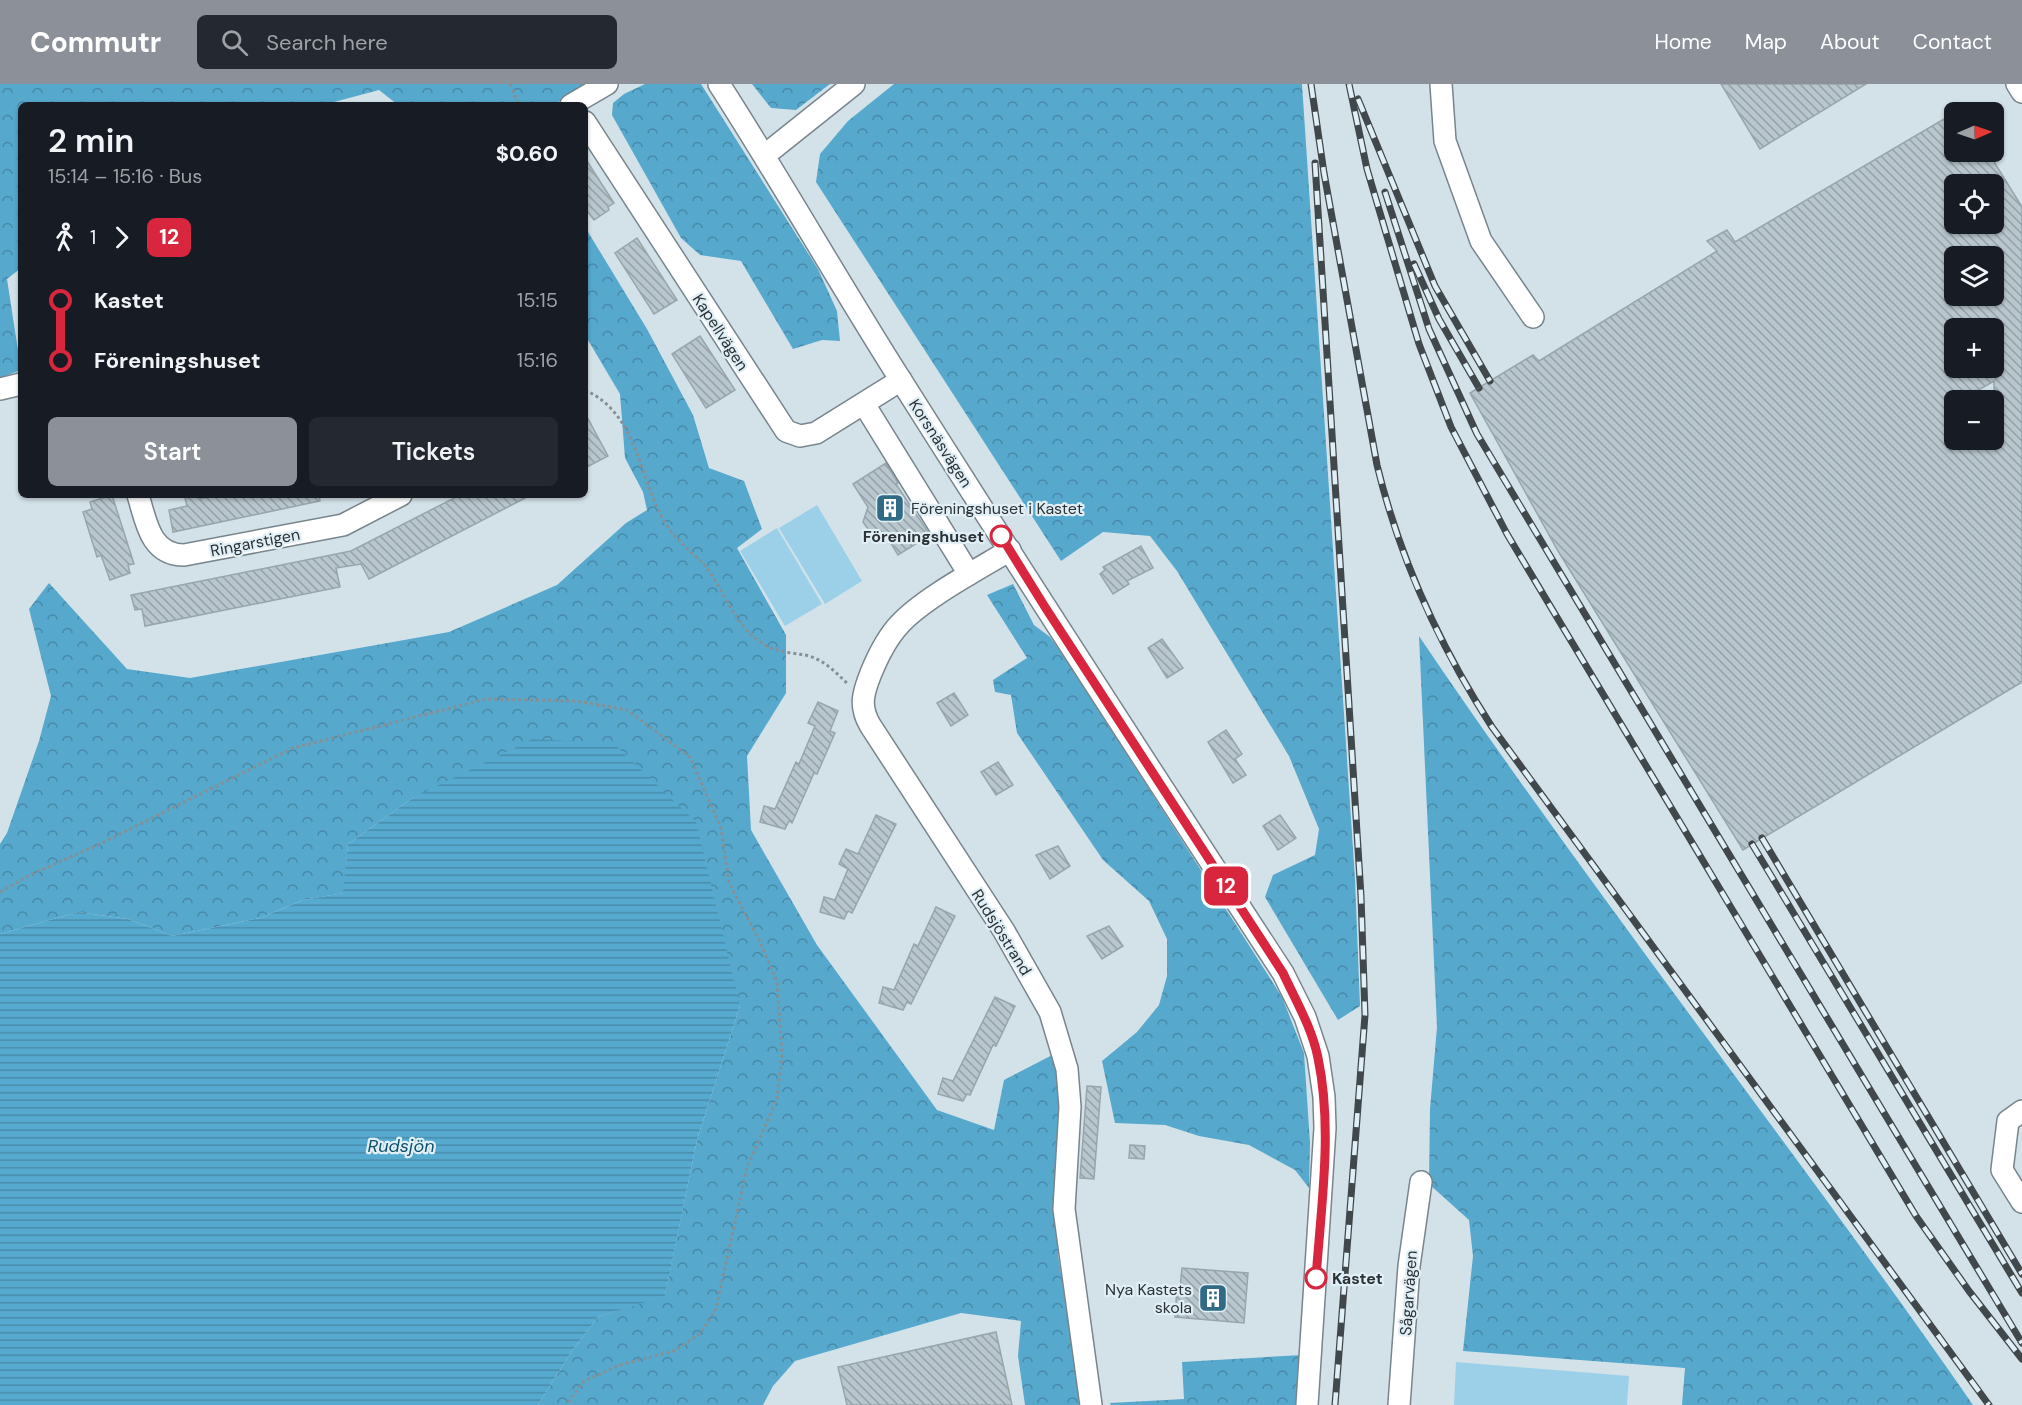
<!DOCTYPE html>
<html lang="en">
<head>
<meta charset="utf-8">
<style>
  :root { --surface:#171b24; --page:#242831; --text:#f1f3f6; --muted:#9ea1a6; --accent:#8c9099 }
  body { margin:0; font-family:"DM Sans",sans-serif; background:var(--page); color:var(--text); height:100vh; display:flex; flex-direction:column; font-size:22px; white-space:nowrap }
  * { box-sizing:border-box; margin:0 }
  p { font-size:20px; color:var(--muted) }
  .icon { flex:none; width:33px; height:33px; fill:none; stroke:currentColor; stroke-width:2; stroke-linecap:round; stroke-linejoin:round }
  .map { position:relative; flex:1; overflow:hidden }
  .drawer { position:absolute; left:18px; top:18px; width:570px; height:396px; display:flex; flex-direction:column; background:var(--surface); border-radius:9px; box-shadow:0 2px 4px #0004 }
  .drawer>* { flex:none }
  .badge { padding:0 12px; border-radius:9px; font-size:21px; line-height:39px }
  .needle { width:39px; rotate:88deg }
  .buttons { position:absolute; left:1944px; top:18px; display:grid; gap:12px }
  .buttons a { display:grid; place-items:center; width:60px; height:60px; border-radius:9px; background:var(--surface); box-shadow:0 2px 4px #0004; font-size:30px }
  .map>.badge { position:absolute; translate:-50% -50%; box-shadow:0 0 0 3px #fff }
  .legs { display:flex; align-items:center; gap:9px; height:66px; padding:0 30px; font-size:20px }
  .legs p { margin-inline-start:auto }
  .overview { display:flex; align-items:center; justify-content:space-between; height:102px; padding:0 30px }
  h1 { font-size:33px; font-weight:600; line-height:45px }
  .action { display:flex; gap:12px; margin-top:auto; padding:12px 30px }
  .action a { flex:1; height:69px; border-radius:9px; background:var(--accent); color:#fff; font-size:24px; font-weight:600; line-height:69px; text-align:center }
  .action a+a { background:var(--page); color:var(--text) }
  ul { padding:0 30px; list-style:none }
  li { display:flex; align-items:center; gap:21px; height:60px; font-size:22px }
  li i { display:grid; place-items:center; width:9px; height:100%; margin:0 8px; background:currentColor }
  li i::after { content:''; width:15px; height:15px; margin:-8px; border:4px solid; border-radius:50%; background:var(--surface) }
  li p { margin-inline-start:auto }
  li:first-child i { background:linear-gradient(#0000 50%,currentColor 0) }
  li:last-child i { background:linear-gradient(currentColor 50%,#0000 0) }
  header { display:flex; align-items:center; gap:36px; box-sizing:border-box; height:84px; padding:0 30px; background:var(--accent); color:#fff }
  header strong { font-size:28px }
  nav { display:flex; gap:33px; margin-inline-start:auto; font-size:21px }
  .search { width:420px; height:54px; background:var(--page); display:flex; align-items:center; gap:15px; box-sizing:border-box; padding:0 21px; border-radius:9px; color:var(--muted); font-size:22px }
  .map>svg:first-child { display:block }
</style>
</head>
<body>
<header>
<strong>Commutr</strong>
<div class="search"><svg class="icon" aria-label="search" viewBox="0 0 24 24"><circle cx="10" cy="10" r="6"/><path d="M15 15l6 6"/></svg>Search here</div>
<nav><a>Home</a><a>Map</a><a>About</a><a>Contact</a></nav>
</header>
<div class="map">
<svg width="2022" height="1321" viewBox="0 0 2022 1321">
  <defs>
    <pattern id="forest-crowns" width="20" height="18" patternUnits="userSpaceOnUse" patternTransform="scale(1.5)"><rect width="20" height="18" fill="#56a8cd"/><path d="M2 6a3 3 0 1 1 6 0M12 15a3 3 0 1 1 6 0" fill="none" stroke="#4789a7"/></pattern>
    <pattern id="water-rules" width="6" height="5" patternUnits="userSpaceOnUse" patternTransform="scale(1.5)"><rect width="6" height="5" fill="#57aacf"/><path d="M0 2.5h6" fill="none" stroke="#488ba9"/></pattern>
    <pattern id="building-back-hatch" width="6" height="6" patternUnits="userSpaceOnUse" patternTransform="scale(1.5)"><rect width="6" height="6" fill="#b8c6cd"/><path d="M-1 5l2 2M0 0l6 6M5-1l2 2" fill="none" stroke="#96a1a7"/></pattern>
  </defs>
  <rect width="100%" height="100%" fill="#d3e2e9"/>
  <g fill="url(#forest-crowns)">
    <path d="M 0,0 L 590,0 L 553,21 L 398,21 L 379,6 L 323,21 L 21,21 L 21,184 L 7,195 L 21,286 L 0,294 Z"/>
    <path d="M 645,0 L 701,0 L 818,185 L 837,227 L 840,257 L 822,256 L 793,265 L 741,177 L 700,171 L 681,154 L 612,31 L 613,19 L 624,10 Z"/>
    <path d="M 752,0 L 830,0 L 796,26 L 771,24 Z"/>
    <path d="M 894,0 L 1302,0 L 1355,795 L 1360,922 L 1338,936 L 1265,813 L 1273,791 L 1315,771 L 1319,745 L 1289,672 L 1177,487 L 1150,452 L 1103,448 L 1061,477 L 816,98 L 820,70 L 848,37 Z"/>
    <path d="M 585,143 L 647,245 L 693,331 L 709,384 L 744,397 L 762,445 L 737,464 L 786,551 L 786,609 L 747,672 L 751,746 L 817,861 L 937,1026 L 994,1046 L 1004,996 L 1060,967 L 1066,1015 L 1058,1171 L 1082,1321 L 1025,1321 L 1018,1272 L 1021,1237 L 961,1229 L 795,1277 L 773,1302 L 763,1321 L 538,1321 L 572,1267 L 598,1233 L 665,1211 L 697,1056 L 740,922 L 414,713 L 348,760 L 344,809 L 303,816 L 260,834 L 172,852 L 128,835 L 78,828 L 0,850 L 0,760 L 7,749 L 39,657 L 51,612 L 29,525 L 49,499 L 127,585 L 190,594 L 449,548 L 557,501 L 626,439 L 647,426 L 643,408 L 625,374 L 620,310 L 585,251 Z"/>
    <path d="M 1013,500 L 1034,541 L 1050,553 L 1064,572 L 1282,913 L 1304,969 L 1310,1059 L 1309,1104 L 1295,1086 L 1249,1061 L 1199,1052 L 1165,1041 L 1115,1039 L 1102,977 L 1137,948 L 1159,921 L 1167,892 L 1167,855 L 1149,817 L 1103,776 L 1017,649 L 1011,611 L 995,608 L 993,596 L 1027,574 L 987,511 Z"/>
    <path d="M 1419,552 C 1596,814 1793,1062 1973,1321 L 1682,1321 L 1685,1284 L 1463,1267 L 1473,1172 L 1469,1136 L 1429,1100 L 1430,1025 L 1437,943 Z"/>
    <path d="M 1302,1271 L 1296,1321 L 1111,1321 L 1110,1319 L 1184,1315 L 1182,1278 Z"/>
  </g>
  <g fill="#9cd0e9">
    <path d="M 817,421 L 862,497 L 825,520 L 779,444 Z"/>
    <path d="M 777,444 L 822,520 L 785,542 L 740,467 Z"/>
    <path d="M 1456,1278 L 1629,1292 L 1627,1321 L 1454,1321 Z"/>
  </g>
  <path fill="url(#water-rules)" d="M 533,655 L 614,660 L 696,738 L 740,922 L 697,1056 L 665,1212 L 598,1233 L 572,1267 L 538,1321 L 0,1321 L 0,850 L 78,828 L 128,835 L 172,852 L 260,834 L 303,816 L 343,809 L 348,760 L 414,713 Z"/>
  <g fill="url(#building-back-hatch)" stroke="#97a5ac" stroke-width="1.5" fill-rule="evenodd">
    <path d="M 1721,0 L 1866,0 L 1760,65 Z"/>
    <path d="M 1954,29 L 1954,68 L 1988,68 L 2022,123 L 2022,598 L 1743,766 L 1558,467 L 1470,309 L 1533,271 L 1539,277 L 1717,167 L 1707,157 L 1727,146 L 1735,158 ZM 1954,100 L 1994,100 L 1994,140 L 1954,140 ZM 1954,172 L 1994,172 L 1994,212 L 1954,212 ZM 1954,244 L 1994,244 L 1994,284 L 1954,284 ZM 1994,297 L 1994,356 L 1954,356 L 1954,316 L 1961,316 Z"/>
    <path d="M 585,74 L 614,119 L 608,123 L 609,126 L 594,136 L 585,124 Z"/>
    <path d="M 637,154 L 677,216 L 654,230 L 615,169 Z"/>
    <path d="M 700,252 L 735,306 L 706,324 L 672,270 Z"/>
    <path d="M 585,329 L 608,372 L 585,384 Z"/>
    <path d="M 886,379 L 898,399 L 896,400 L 930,451 L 898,471 L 884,448 L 868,445 L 863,438 L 868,423 L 853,400 Z"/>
    <path d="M 112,411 L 134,480 L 128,481 L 130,489 L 110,496 L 101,471 L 97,473 L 83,428 L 92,425 L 90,418 Z"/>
    <path d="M 198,411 L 199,415 L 218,411 L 319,411 L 320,417 L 173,448 L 169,426 L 187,422 L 185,414 Z"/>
    <path d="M 460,411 L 531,411 L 369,495 L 361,480 L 336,484 L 340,503 L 145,542 L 142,525 L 135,526 L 131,511 L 351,467 Z"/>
    <path d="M 1141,462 L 1153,484 L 1127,497 L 1129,500 L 1113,510 L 1100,490 L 1105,486 L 1103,483 Z"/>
    <path d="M 1162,555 L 1183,584 L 1167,594 L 1148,564 Z"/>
    <path d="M 954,609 L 968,631 L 951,642 L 937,619 Z"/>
    <path d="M 818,618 L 838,627 L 830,647 L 835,649 L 817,690 L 814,689 L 792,739 L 789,737 L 785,745 L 760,738 L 764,722 L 775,725 L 796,678 L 799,680 L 815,642 L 808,639 Z"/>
    <path d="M 1226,646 L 1242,670 L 1235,675 L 1246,691 L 1233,699 L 1208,658 Z"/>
    <path d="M 998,678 L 1013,701 L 996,711 L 981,688 Z"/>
    <path d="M 876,731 L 896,740 L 852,829 L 848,827 L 844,835 L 820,828 L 824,813 L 835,816 L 848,785 L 839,780 L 846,765 L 858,770 Z"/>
    <path d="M 1280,731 L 1296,754 L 1278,766 L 1263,742 Z"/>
    <path d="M 1058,762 L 1070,782 L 1050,795 L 1036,771 Z"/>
    <path d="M 936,823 L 955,832 L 911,920 L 907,918 L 903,926 L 879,919 L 883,903 L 894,906 L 914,860 L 918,862 Z"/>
    <path d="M 1109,842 L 1123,862 L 1102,875 L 1087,852 Z"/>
    <path d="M 995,913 L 1015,922 L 996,962 L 993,961 L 970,1011 L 967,1010 L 963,1017 L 938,1010 L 943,994 L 953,997 Z"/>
    <path d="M 1087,1002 L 1101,1003 L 1094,1095 L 1080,1094 Z"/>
    <path d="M 1130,1061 L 1145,1062 L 1144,1075 L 1129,1074 Z"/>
    <path d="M 1182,1184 L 1248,1189 L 1244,1239 L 1175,1233 L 1177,1204 L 1180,1204 Z"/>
    <path d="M 996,1248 L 1012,1321 L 847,1321 L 838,1283 Z"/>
  </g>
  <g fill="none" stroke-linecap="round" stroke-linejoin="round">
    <g stroke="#78858c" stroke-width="24">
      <g id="minor">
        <path d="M 719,0 C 782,98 839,199 902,298 C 1027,496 1155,693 1283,889 L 1305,933 L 1318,972 L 1324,1013 L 1325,1044 L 1307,1321"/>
        <path d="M 1441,0 L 1445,57 L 1481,157 L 1533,233"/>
        <path d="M 2017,0 L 2022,8"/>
        <path d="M 571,21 L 607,0"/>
        <path d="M 585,38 L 786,347 L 800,352 L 816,349 L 901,296"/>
        <path d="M 765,71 L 854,0"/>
        <path d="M 0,305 L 21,300"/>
        <path d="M 864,320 L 969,490"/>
        <path d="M 138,411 C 146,437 150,471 184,471 L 343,441 L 401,411"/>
        <path d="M 1010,466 C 979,485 922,515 899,541 C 886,555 878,572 871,589 C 863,609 859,622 870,641 L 1004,847 L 1050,928 L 1067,985 L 1070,1023 L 1064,1125 L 1091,1321"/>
        <path d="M 2022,1027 L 2008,1037 L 2002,1086 L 2022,1118"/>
        <path d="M 1399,1321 L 1409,1182 L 1421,1098"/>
      </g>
    </g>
    <g stroke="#859095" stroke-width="3" stroke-dasharray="3 3" stroke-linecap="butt">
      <path d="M 510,0 L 519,21"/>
      <path d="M 585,306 C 642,332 638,402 670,446 C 680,459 694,470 705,482 C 726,508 734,543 765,561 C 777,568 792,569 805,571 C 824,575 835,588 849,601"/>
      <path d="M 0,808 L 30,791 L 102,759 L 293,664 L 486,615 L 577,617 L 627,626 L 690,673 L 721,744 L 729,799 L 759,856 L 777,898 L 782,970 L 777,1015 L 747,1083 L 716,1225 L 701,1249 L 674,1267 L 623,1280 L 584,1297 L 566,1321"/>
    </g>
    <use href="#minor" stroke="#fff" stroke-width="21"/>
    <g stroke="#41484b" stroke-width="7">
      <g id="rail">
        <path d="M 1311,0 L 1324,89 L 1377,381 C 1400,476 1439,561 1492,643 L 1989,1321"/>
        <path d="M 1349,0 L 1367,85 L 1419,260 L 1451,343 L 1507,450 L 1916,1132 L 1969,1207 L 2022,1275"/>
        <path d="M 1358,15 L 1435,202 L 1490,297"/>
        <path d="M 1315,79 L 1361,812 L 1365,931 L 1335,1321"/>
        <path d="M 1385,108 L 1429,245 L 1477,350 L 2022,1259"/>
        <path d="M 1414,180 L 1439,235 L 1479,304"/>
        <path d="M 1762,754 L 2022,1190"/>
        <path d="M 1752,760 L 2022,1209"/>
      </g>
    </g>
    <use href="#rail" stroke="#e0eff6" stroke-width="4.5" stroke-dasharray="14" stroke-linecap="butt"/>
  </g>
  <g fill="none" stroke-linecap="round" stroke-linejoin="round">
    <g stroke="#fff" stroke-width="14">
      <path id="line-1" d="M 1001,452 L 1045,523 L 1283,889 C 1296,917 1312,944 1318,974 C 1333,1045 1321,1122 1316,1194"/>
    </g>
    <use href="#line-1" stroke="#d7263d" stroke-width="9"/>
  </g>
  <defs>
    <g id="building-square" transform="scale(1.5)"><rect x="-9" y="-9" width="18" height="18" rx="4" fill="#316a84" stroke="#e0eff6"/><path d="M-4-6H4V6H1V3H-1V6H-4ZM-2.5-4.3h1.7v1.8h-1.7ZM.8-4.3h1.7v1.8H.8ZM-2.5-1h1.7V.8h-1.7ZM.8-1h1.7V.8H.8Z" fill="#fff"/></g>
  </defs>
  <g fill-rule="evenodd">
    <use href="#building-square" x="890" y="424"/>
    <use href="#building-square" x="1213" y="1214"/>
  </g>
  <g fill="#fff" stroke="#d7263d" stroke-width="3">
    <circle cx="1001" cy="452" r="10"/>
    <circle cx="1316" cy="1194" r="10"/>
  </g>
  <g text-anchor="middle" stroke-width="4.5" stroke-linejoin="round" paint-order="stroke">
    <g font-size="16" fill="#2c3235" stroke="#e0eff6">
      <text transform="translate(721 248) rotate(57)" y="6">Kapellvägen</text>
      <text transform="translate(941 359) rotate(57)" y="6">Korsnäsvägen</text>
      <text transform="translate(255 458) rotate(-11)" y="6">Ringarstigen</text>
      <text transform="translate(1002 848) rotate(58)" y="6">Rudsjöstrand</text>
      <text transform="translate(1408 1209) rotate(-86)" y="6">Sågarvägen</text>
    </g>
    <g font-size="16" fill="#2c3235" stroke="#e0eff6" text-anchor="start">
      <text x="911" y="430">Föreningshuset i Kastet</text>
      <text x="1192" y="1211" text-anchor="end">Nya Kastets<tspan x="1192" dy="18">skola</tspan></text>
    </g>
    <g font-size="16" font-weight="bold" fill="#2c3235" stroke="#e0eff6" text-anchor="end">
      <text x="984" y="458">Föreningshuset</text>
      <text x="1332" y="1200" text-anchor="start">Kastet</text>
    </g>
    <g font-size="18" font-style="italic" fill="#0d516b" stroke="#e0eff6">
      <text x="401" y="1068">Rudsjön</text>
    </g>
  </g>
</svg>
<div class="buttons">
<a><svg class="needle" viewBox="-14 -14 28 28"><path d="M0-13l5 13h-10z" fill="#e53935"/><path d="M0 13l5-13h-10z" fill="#9ea1a6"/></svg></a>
<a><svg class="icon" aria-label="locate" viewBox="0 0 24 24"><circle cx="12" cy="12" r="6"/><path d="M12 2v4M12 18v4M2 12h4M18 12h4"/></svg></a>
<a><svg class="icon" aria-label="layers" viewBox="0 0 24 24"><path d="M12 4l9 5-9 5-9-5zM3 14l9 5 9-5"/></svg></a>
<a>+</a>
<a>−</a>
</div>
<b class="badge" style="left:1226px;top:802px;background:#d7263d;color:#fff">12</b>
<section class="drawer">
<div class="overview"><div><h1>2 min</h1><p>15:14 – 15:16 · Bus</p></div><b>$0.60</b></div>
<div class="legs"><svg class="icon" aria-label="walk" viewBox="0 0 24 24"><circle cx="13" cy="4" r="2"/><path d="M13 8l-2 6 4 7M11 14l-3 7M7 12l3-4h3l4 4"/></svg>1<svg class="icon" aria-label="forward" viewBox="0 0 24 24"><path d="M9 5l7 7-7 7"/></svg><b class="badge" style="background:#d7263d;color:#fff">12</b></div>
<ul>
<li><i style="color:#d7263d"></i><b>Kastet</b><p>15:15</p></li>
<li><i style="color:#d7263d"></i><b>Föreningshuset</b><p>15:16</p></li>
</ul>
<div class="action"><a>Start</a><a>Tickets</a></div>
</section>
</div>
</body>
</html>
